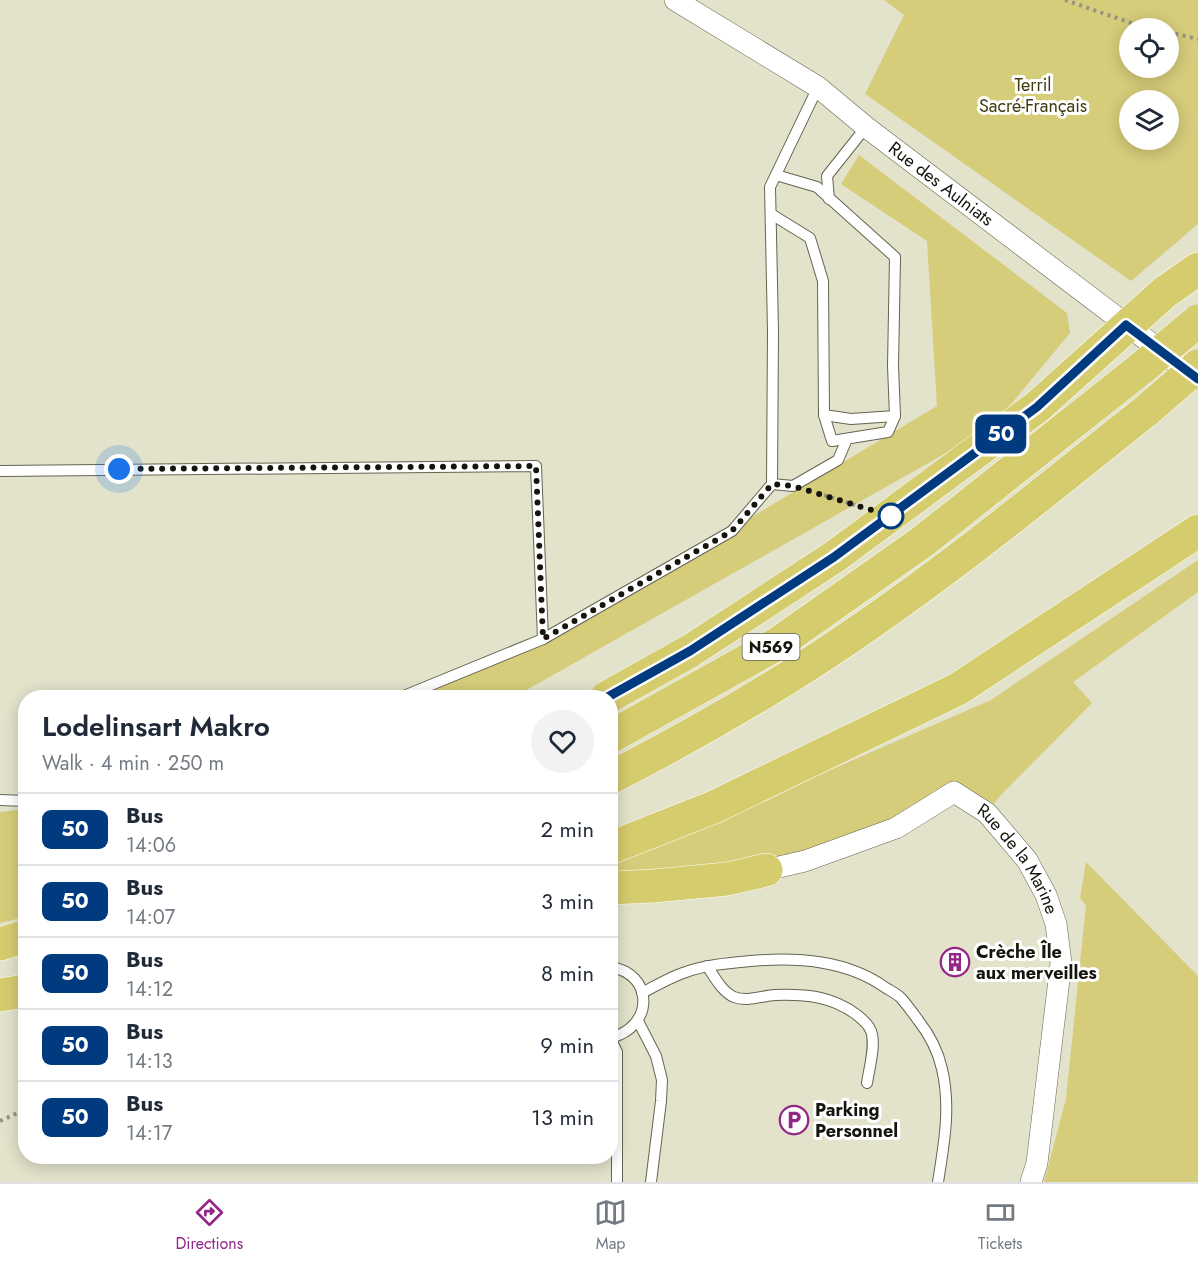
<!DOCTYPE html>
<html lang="en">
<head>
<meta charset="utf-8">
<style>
  :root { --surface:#fff; --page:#f2f2f3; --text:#1f2937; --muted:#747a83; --line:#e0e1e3; --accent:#942687 }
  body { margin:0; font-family:Jost,sans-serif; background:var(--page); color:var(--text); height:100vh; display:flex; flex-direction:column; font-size:22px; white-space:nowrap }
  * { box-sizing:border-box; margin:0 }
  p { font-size:20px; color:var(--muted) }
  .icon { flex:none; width:33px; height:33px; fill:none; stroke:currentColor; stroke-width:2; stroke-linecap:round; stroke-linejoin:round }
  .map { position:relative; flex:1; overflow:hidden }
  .sheet { position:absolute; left:18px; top:690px; width:600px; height:474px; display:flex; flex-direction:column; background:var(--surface); border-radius:24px; box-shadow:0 3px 15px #0003 }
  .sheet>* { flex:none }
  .badge { padding:0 12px; border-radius:9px; font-size:21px; line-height:39px }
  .buttons { position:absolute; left:1119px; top:18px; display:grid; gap:12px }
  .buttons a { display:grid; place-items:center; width:60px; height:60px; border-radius:50%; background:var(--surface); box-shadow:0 3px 15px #0003; font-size:30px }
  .you { position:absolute; width:30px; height:30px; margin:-15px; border:4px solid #fff; border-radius:50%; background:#1a73e8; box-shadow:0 0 0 9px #1a73e833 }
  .map>.badge { position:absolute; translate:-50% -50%; box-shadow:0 0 0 3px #fff }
  .round { display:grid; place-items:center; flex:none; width:63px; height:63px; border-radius:32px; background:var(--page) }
  .summary { display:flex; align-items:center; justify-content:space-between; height:102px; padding:0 24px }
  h1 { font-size:28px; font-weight:600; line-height:45px }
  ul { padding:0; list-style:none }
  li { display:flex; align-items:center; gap:18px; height:72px; padding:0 24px; border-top:2px solid var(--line) }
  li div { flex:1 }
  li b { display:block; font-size:22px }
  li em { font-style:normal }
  li .badge { min-width:66px; font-weight:700; text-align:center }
  .tab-bar { display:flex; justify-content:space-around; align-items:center; height:84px; border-top:2px solid var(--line); background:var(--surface); font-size:16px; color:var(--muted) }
  .tab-bar a { display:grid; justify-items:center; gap:3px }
  .tab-bar .selected { color:var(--accent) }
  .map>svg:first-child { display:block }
</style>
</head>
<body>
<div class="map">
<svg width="1198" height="1182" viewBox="0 0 1198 1182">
  <rect width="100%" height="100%" fill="#e3e2cb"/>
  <g fill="#d5cd7a" fill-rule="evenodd">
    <path d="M 884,0 L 1198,0 L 1198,224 L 1131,281 L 865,94 L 904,15 ZM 1168,28 L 1168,68 L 1130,68 L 1130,28 ZM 1168,100 L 1168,140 L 1130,140 L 1130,100 Z"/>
    <path d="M 859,155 L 1067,313 L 1070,333 L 992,427 L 514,697 L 419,698 L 675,563 L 937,406 L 927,241 L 841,184 Z"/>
    <path d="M 1198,560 L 1198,592 L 1073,682 L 1092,703 L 1000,796 L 987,813 L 954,792 L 878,834 L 727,879 L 632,887 L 611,870 L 610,866 L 991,700 Z"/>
    <path d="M 25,809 L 25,917 L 0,923 L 0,812 Z"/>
    <path d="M 1086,862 L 1198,976 L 1198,1182 L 1044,1182 L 1066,1099 L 1086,905 L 1080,898 Z"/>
  </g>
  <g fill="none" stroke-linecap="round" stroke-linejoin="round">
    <g stroke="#666451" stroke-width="12">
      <g id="lane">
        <path d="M 829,199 L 827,176 L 866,127"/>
        <path d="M 771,214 L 810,238 L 823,281 L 824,415 L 851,419 L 895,416 L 893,366 L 895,257 L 817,187 L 776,175"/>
        <path d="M 824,415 L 832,441 L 888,432 L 895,416"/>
        <path d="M 0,471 L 536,466 L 543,639"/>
        <path d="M 772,484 L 793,486 L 838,460 L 847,439"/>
        <path d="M 399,698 L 543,639 L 732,531 L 772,484 L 773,331 L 770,187 L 818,87"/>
        <path d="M 0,800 L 26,801"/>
        <path d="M 707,966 C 714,976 722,992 734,997 C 747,1002 761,996 775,995 C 806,994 832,996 857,1015 C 862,1019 868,1024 870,1029 C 877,1041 869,1069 867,1083"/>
        <path d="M 610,967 C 654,973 655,1027 610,1038"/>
        <path d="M 642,993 C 655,986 669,978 683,973 C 704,965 728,963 750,961 C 798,957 847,960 886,988 C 891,991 897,994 901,998 C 907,1005 913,1013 918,1020 C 929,1034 938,1051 942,1069 C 951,1107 944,1144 938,1182"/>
        <path d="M 638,1021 L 656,1056 L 662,1080 L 661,1101 L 651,1182"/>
        <path d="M 610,1038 L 617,1052 L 617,1182"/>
      </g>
    </g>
    <g stroke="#666451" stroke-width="22">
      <g id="street">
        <path id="s1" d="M 675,0 L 818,87 L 866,127 L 1198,379"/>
        <path id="s2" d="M 766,870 L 805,861 L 896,828 L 954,792 L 987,813 L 1027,860 L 1046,895 L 1056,924 L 1061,963 L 1037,1163 L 1031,1182"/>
      </g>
    </g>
    <g stroke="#fff" stroke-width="34">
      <g id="highway">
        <path d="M 606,698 L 690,651 L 834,557 L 1037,407 L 1165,292 L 1198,269"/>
        <path d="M 610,737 L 777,644 L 922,542 L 1143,367"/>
        <path d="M 610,778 C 671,747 731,713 789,677 C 915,598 1031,503 1147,410"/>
        <path d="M 610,848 L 714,807 L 958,689 L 1198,531"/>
        <path d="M 610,888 L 653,886 L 727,879 L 766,870"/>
        <path d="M 0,944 L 26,936"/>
        <path d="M 0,995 L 26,991"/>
      </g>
    </g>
    <g stroke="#949382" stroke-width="4" stroke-dasharray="3 4.5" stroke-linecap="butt">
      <path d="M 1065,0 L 1134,24 L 1155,28"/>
      <path d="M 1168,32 L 1198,39"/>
      <path d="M 817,493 L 855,505"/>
      <path d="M 0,1121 L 26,1109"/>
    </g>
    <use href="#lane" stroke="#fff" stroke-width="10"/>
    <use href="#street" stroke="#fff" stroke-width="21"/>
    <use href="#highway" stroke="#d5cc6e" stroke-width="33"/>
    <g stroke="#fff" stroke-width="34" stroke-linecap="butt">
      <g id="highway-bridge">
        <path d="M 1143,367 L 1198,321"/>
        <path d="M 1147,410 L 1198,366"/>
      </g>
    </g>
    <use href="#highway-bridge" stroke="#d5cc6e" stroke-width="33"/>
  </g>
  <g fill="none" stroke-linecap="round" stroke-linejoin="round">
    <g stroke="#fff" stroke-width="14">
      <path id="line" d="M 606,698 L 690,651 L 834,557 L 1037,407 L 1126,325 L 1198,379"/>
    </g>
    <use href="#line" stroke="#003b80" stroke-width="9"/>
    <path stroke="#16150d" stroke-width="6" stroke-dasharray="0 10.8" d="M 119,469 L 536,466 L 543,639 L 732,531 L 772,484 L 793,486 L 891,516"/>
  </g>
  <defs>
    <g id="building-ring" transform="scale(1.5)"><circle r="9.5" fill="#fff" stroke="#942687" stroke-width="1.5"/><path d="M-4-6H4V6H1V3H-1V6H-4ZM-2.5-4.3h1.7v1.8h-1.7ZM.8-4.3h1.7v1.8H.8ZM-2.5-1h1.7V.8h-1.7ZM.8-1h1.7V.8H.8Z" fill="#942687"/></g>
    <g id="parking-ring" transform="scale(1.5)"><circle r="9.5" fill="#fff" stroke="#942687" stroke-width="1.5"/><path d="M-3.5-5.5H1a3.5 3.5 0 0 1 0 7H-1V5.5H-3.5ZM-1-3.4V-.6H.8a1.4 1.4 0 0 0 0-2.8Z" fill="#942687"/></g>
  </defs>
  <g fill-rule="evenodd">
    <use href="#building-ring" x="955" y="962"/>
    <use href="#parking-ring" x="794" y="1120"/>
  </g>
  <circle fill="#fff" stroke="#003b80" stroke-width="3" cx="891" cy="516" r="12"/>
  <g text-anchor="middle" stroke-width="6" stroke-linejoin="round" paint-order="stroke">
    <rect fill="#fff" stroke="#5c5b56" stroke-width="1.5" x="742.5" y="634" width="57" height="26" rx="4.5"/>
    <g font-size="16" font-weight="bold" fill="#16150d">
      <text x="771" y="653">N569</text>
    </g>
    <g font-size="18" fill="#403b0f" stroke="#fff">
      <text x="1033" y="91">Terril<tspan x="1033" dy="21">Sacré-Français</tspan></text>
    </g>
    <g font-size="18" fill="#16150d" stroke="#fff">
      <text dy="6" stroke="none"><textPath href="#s1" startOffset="324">Rue des Aulniats</textPath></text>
      <text dy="6" stroke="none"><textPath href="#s2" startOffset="300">Rue de la Marine</textPath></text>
    </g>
    <g font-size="18" font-weight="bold" fill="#16150d" stroke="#fff" text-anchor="start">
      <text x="976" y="958">Crèche Île<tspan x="976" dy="21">aux merveilles</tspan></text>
      <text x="815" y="1116">Parking<tspan x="815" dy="21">Personnel</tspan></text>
    </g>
  </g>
</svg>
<div class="buttons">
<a><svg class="icon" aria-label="locate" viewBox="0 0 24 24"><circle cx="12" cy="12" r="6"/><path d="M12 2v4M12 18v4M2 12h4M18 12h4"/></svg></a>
<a><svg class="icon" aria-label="layers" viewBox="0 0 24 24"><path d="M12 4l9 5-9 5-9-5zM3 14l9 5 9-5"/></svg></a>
</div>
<div class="you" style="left:119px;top:469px"></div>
<b class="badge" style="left:1001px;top:434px;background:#003b80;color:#fff">50</b>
<section class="sheet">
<div class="summary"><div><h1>Lodelinsart Makro</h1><p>Walk · 4 min · 250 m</p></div><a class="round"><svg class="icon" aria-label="heart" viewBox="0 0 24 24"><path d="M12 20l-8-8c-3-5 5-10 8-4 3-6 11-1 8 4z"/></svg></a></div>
<ul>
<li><span class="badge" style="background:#003b80;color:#fff">50</span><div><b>Bus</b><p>14:06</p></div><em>2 min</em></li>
<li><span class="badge" style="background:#003b80;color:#fff">50</span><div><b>Bus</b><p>14:07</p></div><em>3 min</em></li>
<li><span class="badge" style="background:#003b80;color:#fff">50</span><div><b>Bus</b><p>14:12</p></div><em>8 min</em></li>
<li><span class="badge" style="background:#003b80;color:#fff">50</span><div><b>Bus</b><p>14:13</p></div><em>9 min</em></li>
<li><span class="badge" style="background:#003b80;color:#fff">50</span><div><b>Bus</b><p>14:17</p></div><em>13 min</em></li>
</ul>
</section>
</div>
<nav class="tab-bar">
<a class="selected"><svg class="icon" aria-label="directions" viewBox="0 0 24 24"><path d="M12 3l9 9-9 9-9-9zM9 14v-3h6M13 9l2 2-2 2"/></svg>Directions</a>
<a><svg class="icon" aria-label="map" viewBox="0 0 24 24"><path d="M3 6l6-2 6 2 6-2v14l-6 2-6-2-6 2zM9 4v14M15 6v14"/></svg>Map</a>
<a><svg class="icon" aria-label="tickets" viewBox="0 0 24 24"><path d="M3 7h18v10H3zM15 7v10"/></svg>Tickets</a>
</nav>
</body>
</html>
